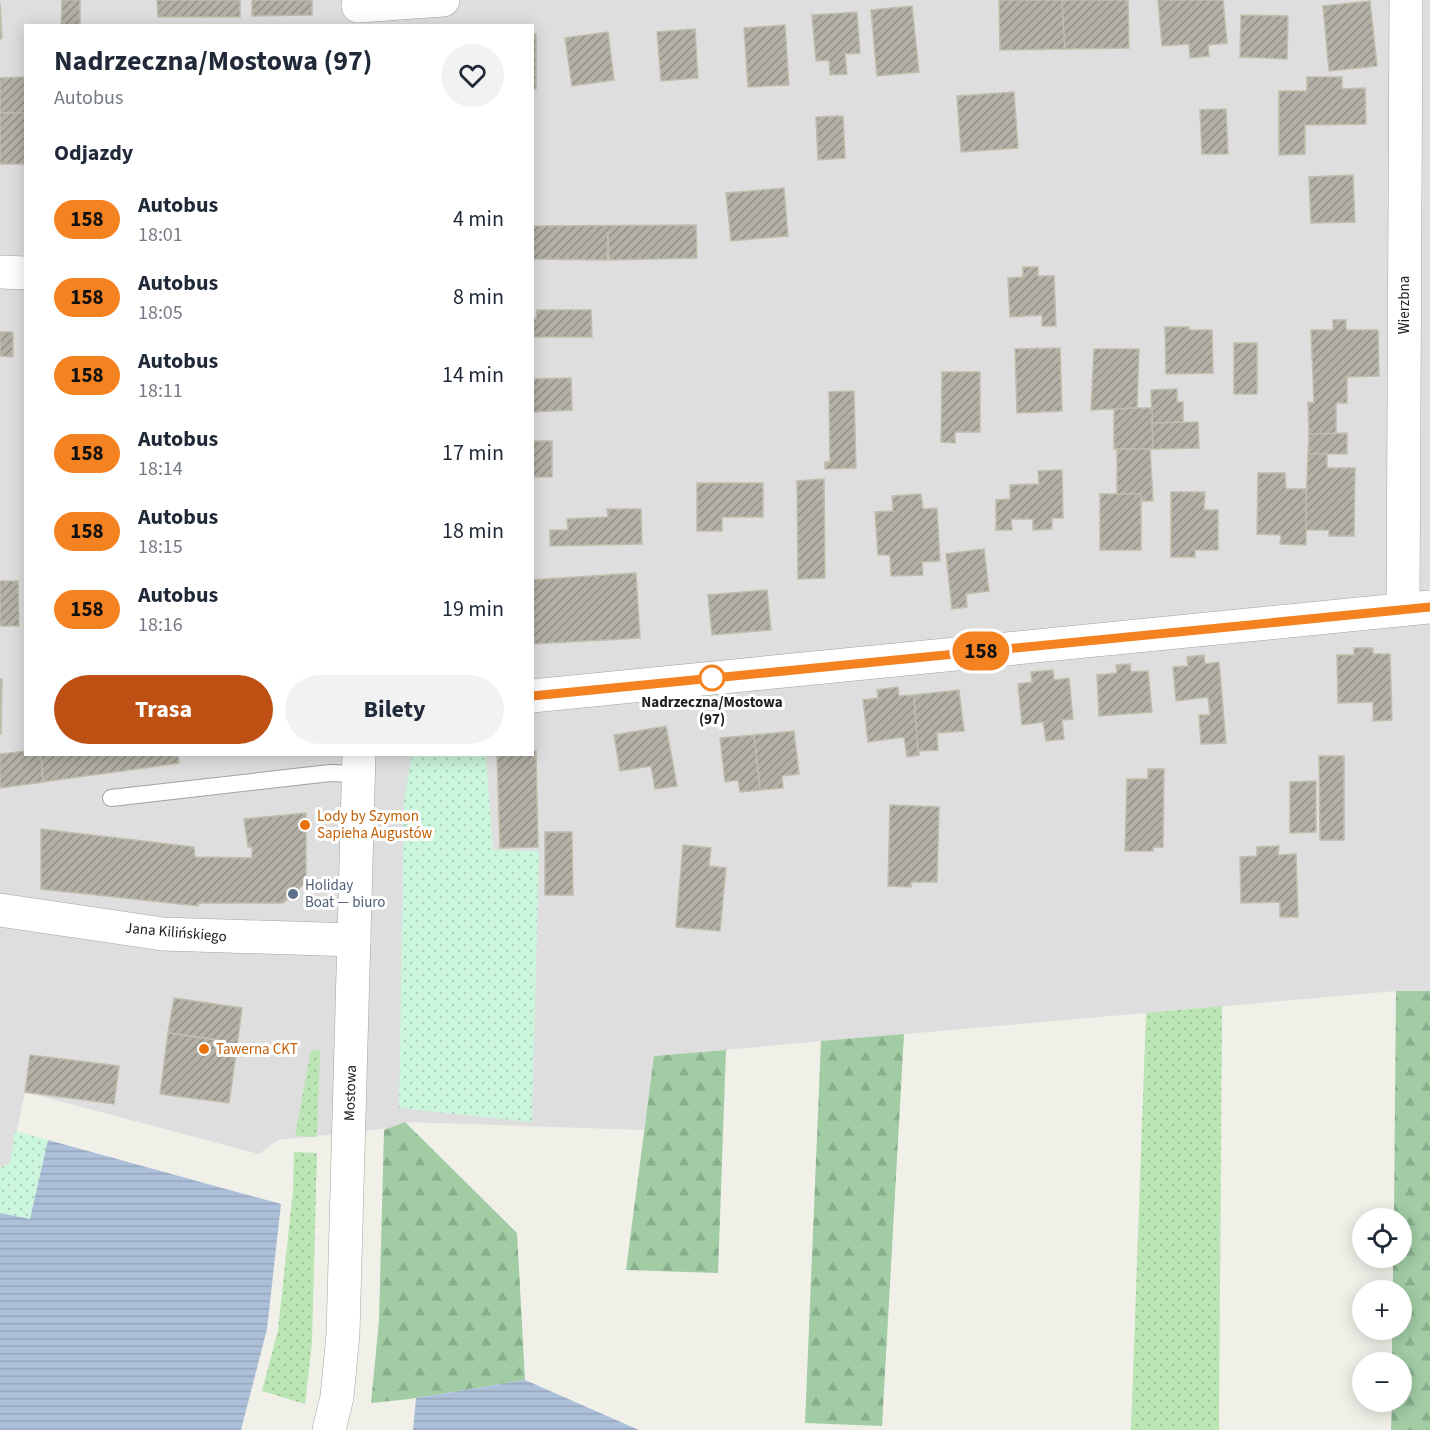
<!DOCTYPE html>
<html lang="pl">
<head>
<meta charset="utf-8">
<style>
  :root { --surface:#fff; --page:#f2f2f3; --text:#1f2937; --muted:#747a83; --accent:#bf5013 }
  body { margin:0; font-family:"Source Sans 3",sans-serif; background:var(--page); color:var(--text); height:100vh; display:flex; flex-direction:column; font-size:22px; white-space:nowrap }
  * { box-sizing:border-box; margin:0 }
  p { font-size:20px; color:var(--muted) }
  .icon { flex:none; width:33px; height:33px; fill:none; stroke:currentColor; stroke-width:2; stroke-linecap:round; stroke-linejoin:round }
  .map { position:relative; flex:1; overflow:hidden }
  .sheet { position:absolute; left:24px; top:24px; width:510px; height:732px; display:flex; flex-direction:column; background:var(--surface); border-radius:0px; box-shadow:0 3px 15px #0003 }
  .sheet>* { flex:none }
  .badge { padding:0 12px; border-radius:20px; font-size:21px; line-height:39px }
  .tools { position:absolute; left:1352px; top:1208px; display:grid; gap:12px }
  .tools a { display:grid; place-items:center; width:60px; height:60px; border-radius:50%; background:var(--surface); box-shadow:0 3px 15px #0003; font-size:30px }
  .map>.badge { position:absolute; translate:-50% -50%; box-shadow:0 0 0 3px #fff }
  h2 { padding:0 30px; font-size:22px; line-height:54px }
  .round { display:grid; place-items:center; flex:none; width:63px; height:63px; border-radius:32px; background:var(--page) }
  .headline { display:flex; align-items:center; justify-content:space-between; height:102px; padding:0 30px }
  h1 { font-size:28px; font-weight:700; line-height:45px }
  .primary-button { display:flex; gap:12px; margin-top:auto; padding:12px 30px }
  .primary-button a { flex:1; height:69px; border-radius:36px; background:var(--accent); color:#fff; font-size:24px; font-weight:700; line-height:69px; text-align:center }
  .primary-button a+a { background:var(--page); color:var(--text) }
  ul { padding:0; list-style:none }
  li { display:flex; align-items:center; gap:18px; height:78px; padding:0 30px }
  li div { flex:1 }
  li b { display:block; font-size:22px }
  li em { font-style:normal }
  li .badge { min-width:66px; font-weight:700; text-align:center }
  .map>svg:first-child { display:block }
</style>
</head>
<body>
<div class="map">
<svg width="1430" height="1430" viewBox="0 0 1430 1430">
  <defs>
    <pattern id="grass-dots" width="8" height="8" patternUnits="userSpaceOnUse" patternTransform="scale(1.5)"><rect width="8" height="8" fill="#bbe5b4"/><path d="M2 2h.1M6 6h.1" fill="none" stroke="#a0c49a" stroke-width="1.8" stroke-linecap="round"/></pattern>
    <pattern id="forest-firs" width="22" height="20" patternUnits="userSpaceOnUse" patternTransform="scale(1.5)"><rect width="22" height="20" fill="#a1cca4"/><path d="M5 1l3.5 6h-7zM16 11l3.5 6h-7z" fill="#8aaf8d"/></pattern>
    <pattern id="park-dots" width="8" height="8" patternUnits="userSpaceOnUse" patternTransform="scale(1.5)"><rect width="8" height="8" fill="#cbf5dd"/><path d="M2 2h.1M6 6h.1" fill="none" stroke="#aed2bd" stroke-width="1.8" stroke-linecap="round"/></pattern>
    <pattern id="water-rules" width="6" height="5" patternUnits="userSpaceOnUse" patternTransform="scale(1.5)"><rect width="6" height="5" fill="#adc0da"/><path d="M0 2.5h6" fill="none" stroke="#95a5bb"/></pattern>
    <pattern id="building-hatch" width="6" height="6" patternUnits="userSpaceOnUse" patternTransform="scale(1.5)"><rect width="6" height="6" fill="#b3b0a7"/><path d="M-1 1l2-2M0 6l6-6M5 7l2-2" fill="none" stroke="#918f88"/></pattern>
  </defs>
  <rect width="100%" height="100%" fill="#f0f0e9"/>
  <path fill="#dfdede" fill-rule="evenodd" d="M 0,0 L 1430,0 L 1430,991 L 1396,991 L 655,1056 L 644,1130 L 405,1122 L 392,1128 L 278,1140 L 259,1154 L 25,1092 L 10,1163 L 0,1168 ZM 26,26 L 532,26 L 532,754 L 26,754 Z"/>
  <g fill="url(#grass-dots)">
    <path d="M 1222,1006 L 1219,1430 L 1131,1430 L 1146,1013 Z"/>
    <path d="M 311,1050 L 320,1051 L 317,1137 L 295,1136 Z"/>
    <path d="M 294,1152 L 317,1153 L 312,1343 L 305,1404 L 262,1391 L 278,1330 L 293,1191 Z"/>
  </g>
  <g fill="url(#forest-firs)">
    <path d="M 1396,991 L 1430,991 L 1430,1430 L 1391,1430 L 1392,1401 L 1401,1401 L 1401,1362 L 1392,1362 L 1392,1329 L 1401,1329 L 1401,1290 L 1393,1290 L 1393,1257 L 1401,1257 L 1401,1218 L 1394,1218 Z"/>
    <path d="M 904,1034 L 882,1426 L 805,1423 L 821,1041 Z"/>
    <path d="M 726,1050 L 718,1273 L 626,1270 L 654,1056 Z"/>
    <path d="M 405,1122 L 517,1233 L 525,1380 L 410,1399 L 371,1403 L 379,1321 L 384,1130 Z"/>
  </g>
  <g fill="url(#park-dots)">
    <path d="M 412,755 L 486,755 L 493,850 L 539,851 L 532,1122 L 399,1108 L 404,799 Z"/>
    <path d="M 15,1131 L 48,1140 L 30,1219 L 0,1213 L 0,1168 L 10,1163 Z"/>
  </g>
  <g fill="url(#water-rules)">
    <path d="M 48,1140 L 281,1204 L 267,1329 L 241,1430 L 0,1430 L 0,1213 L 30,1219 Z"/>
    <path d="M 525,1380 L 639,1430 L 413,1430 L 416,1398 Z"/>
  </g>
  <g fill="url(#building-hatch)" stroke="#c1bdac" stroke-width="1.5">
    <path d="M 62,0 L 80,0 L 80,26 L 61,26 Z"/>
    <path d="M 157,0 L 240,0 L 240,17 L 158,17 Z"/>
    <path d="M 252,0 L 312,0 L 312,15 L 252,16 Z"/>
    <path d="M 999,0 L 1062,0 L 1065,49 L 1000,50 Z"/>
    <path d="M 1062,0 L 1128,0 L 1129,48 L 1065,49 Z"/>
    <path d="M 1158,0 L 1223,0 L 1227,43 L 1208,45 L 1209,56 L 1190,58 L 1189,44 L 1162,46 Z"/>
    <path d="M 1370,1 L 1377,66 L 1329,71 L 1323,6 Z"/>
    <path d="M 0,4 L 2,38 L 0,39 Z"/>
    <path d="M 912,6 L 919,72 L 877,76 L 871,10 Z"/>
    <path d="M 857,12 L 860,53 L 845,54 L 847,74 L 830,75 L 829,60 L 816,61 L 812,15 Z"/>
    <path d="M 1241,15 L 1288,16 L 1287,59 L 1240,57 Z"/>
    <path d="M 785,25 L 789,85 L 748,87 L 744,28 Z"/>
    <path d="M 695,29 L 698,78 L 661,81 L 657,32 Z"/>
    <path d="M 608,32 L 614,80 L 572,86 L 565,38 Z"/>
    <rect x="532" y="34" width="4" height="55"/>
    <path d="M 26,77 L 26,113 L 0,113 L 0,78 Z"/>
    <path d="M 1307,77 L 1342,77 L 1342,89 L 1365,88 L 1366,124 L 1305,125 L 1305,154 L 1279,155 L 1279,91 L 1307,91 Z"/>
    <path d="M 1014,92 L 1018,148 L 961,152 L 957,96 Z"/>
    <path d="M 1226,109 L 1228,154 L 1202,154 L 1200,110 Z"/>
    <rect x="0" y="113" width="26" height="51"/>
    <path d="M 843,116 L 845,158 L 818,160 L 816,117 Z"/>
    <path d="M 1353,175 L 1355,222 L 1311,223 L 1309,177 Z"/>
    <path d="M 784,188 L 788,236 L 731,241 L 726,193 Z"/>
    <path d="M 696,225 L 697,258 L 609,260 L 608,232 L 607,260 L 532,259 L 532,226 Z"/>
    <path d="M 1023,267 L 1038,267 L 1038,276 L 1054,276 L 1056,326 L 1042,326 L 1042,315 L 1010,317 L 1008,278 L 1023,277 Z"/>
    <path d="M 537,310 L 591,310 L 592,337 L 532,337 L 532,319 L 536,319 Z"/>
    <path d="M 1333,320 L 1346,320 L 1346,330 L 1378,330 L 1379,376 L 1347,377 L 1347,403 L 1336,403 L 1336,434 L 1309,434 L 1308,402 L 1314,403 L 1311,330 L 1333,330 Z"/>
    <path d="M 1165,327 L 1189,327 L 1189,330 L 1212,330 L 1213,373 L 1166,374 Z"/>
    <path d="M 0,332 L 13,332 L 13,357 L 0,356 Z"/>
    <rect x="1234" y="343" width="23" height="51"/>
    <path d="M 1060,348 L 1062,411 L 1017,413 L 1015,349 Z"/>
    <path d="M 1094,349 L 1139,349 L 1137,408 L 1091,410 Z"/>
    <path d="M 942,372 L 980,372 L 980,432 L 955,432 L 955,443 L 941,442 Z"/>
    <path d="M 571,378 L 572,410 L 532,412 L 532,379 Z"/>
    <path d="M 1177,389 L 1177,402 L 1183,402 L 1183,422 L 1152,423 L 1151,390 Z"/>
    <path d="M 854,391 L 856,468 L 825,469 L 825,462 L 830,462 L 829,392 Z"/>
    <path d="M 1137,408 L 1152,408 L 1153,449 L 1114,449 L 1114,409 Z"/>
    <path d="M 1198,422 L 1199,448 L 1153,449 L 1152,423 Z"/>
    <path d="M 1347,433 L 1347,454 L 1308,454 L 1309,434 Z"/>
    <rect x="532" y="441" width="20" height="36"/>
    <path d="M 1117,449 L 1150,449 L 1153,501 L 1141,501 L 1141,494 L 1117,494 Z"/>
    <path d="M 1308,454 L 1327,454 L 1327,468 L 1355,468 L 1354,536 L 1329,536 L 1329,530 L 1305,530 Z"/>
    <path d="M 1062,470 L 1063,518 L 1052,518 L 1052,529 L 1033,530 L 1033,519 L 1011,519 L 1012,530 L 996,530 L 996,500 L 1010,499 L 1010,485 L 1039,484 L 1038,471 Z"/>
    <path d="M 1258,473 L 1285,473 L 1286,489 L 1306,489 L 1306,545 L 1280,544 L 1281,535 L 1257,534 Z"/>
    <path d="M 824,479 L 825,578 L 798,579 L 797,481 Z"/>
    <path d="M 697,483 L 763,483 L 763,517 L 722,517 L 722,531 L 697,531 Z"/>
    <path d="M 1171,492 L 1205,492 L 1204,510 L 1218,510 L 1218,550 L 1195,550 L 1195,557 L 1171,557 Z"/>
    <path d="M 921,494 L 923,509 L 937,508 L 940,561 L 922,562 L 923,575 L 891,576 L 890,555 L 878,555 L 875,512 L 893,511 L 892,496 Z"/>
    <rect x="1100" y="494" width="41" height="56"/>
    <path d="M 607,509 L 641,509 L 642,544 L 550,546 L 550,530 L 568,530 L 567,519 L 608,517 Z"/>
    <path d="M 984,549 L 989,591 L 966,594 L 967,607 L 952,609 L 946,554 Z"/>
    <path d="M 636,573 L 640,638 L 532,644 L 532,580 Z"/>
    <path d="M 0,581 L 18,581 L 19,626 L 0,626 Z"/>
    <path d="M 767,590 L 771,630 L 712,635 L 708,595 Z"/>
    <path d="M 1354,648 L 1373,648 L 1373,654 L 1390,654 L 1392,720 L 1373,721 L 1373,702 L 1338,703 L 1337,655 L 1354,655 Z"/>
    <path d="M 1204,655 L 1205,664 L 1219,662 L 1226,743 L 1201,744 L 1199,715 L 1210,715 L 1208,697 L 1176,701 L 1173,667 L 1188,666 L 1187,657 Z"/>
    <path d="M 1130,664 L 1131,672 L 1148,671 L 1152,712 L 1099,716 L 1097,675 L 1117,673 L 1116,665 Z"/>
    <path d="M 1053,670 L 1054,680 L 1069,678 L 1073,719 L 1062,720 L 1064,739 L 1046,741 L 1043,722 L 1022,725 L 1018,684 L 1032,682 L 1031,672 Z"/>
    <path d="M 0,679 L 2,679 L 1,734 L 0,734 Z"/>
    <path d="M 898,687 L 899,696 L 914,695 L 919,755 L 907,757 L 904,737 L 868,742 L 863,700 L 878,698 L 877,690 Z"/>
    <path d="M 959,690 L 964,731 L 937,733 L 938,750 L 918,751 L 914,695 Z"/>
    <path d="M 666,726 L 677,786 L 655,789 L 651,766 L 620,771 L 614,735 Z"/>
    <path d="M 794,731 L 799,774 L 782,776 L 783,788 L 760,790 L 754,735 Z"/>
    <path d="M 754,735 L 760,790 L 740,792 L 738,780 L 725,782 L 720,738 Z"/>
    <path d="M 26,751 L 26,754 L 41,754 L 43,782 L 0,788 L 0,754 Z"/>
    <path d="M 532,751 L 536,751 L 538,847 L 500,848 L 497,754 L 532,754 Z"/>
    <path d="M 41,754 L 178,754 L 179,763 L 43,782 Z"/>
    <path d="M 1319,756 L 1344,756 L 1344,840 L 1320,840 Z"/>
    <path d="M 1148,769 L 1164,769 L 1163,847 L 1153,847 L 1153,851 L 1125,851 L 1127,779 L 1148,779 Z"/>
    <path d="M 1316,781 L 1316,832 L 1290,833 L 1290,782 Z"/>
    <path d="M 890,805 L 939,807 L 937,882 L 911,882 L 911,887 L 888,886 Z"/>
    <path d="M 306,813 L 306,882 L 283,903 L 198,903 L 198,906 L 41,889 L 41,829 L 194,847 L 195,857 L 252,858 L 252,847 L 248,847 L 244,819 Z"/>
    <path d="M 545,832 L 572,832 L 573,895 L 545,895 Z"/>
    <path d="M 683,845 L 711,848 L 709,866 L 726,868 L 720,931 L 676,927 Z"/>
    <path d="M 1279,846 L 1278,855 L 1296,854 L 1298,917 L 1280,917 L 1280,902 L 1241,903 L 1240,857 L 1257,856 L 1257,847 Z"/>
    <path d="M 174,998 L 242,1008 L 236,1054 L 222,1052 L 224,1041 L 168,1033 Z"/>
    <path d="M 168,1033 L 224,1041 L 222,1052 L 236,1054 L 229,1103 L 160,1094 Z"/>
    <path d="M 30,1055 L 119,1066 L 114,1104 L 25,1092 Z"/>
  </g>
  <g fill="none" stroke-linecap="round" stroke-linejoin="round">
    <g stroke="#a2a2a2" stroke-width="18">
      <path id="lane" d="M 111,798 L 330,773 L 358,774"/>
    </g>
    <g stroke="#a2a2a2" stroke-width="34">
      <g id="street">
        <path d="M 358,6 L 443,0"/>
        <path d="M 0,272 L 26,273"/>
        <path d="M 1403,609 L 1406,0"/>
        <path d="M 532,696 L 1430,607"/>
        <path d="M 0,910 L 163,934 L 354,940"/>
        <path d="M 329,1430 L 337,1397 L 343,1334 L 359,754"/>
      </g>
    </g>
    <use href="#lane" stroke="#fff" stroke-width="16"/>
    <use href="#street" stroke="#fff" stroke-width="33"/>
  </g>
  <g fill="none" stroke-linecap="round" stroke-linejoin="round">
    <g stroke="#fff" stroke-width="14">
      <path id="line" d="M 532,696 L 1430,607"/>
    </g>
    <use href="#line" stroke="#f58220" stroke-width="9"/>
  </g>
  <circle fill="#fff" stroke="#f58220" stroke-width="3" cx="712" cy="678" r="12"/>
  <g fill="#e8710a" stroke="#fff" stroke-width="2">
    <circle cx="305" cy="825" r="6"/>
    <circle cx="204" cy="1049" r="6"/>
  </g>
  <circle fill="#5c6f8a" stroke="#fff" stroke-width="2" cx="293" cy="894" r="6"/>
  <g text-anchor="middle" stroke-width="6" stroke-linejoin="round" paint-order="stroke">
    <g font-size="15" fill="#212121" stroke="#fff">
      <text transform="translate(1404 305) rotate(-90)" y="5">Wierzbna</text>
      <text transform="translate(176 932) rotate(5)" y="5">Jana Kilińskiego</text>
      <text transform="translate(350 1093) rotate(-88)" y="5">Mostowa</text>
    </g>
    <g font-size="15" font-weight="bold" fill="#212121" stroke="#fff">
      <text x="712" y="707">Nadrzeczna/Mostowa<tspan x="712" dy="17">(97)</tspan></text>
    </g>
    <g font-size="15" fill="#c56008" stroke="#fff" text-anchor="start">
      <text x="317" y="821">Lody by Szymon<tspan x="317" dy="17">Sapieha Augustów</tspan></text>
      <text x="216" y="1054">Tawerna CKT</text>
    </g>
    <g font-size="15" fill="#4e5e75" stroke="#fff" text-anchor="start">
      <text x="305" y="890">Holiday<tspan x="305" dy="17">Boat — biuro</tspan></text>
    </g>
  </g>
</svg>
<div class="tools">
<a><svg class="icon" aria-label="locate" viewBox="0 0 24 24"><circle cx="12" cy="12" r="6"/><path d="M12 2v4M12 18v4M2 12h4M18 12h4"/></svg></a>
<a>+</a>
<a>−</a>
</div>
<b class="badge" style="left:981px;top:651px;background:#f58220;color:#111">158</b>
<section class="sheet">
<div class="headline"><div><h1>Nadrzeczna/Mostowa (97)</h1><p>Autobus</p></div><a class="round"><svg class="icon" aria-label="heart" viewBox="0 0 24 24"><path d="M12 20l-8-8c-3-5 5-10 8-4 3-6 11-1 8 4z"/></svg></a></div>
<h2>Odjazdy</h2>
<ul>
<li><span class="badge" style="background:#f58220;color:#111">158</span><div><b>Autobus</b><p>18:01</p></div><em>4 min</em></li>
<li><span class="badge" style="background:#f58220;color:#111">158</span><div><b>Autobus</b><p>18:05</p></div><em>8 min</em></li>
<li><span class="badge" style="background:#f58220;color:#111">158</span><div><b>Autobus</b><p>18:11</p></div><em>14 min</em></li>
<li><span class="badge" style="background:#f58220;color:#111">158</span><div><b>Autobus</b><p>18:14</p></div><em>17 min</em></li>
<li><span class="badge" style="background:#f58220;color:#111">158</span><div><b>Autobus</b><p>18:15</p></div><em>18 min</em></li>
<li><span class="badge" style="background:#f58220;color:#111">158</span><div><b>Autobus</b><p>18:16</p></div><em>19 min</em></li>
</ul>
<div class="primary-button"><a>Trasa</a><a>Bilety</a></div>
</section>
</div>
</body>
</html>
